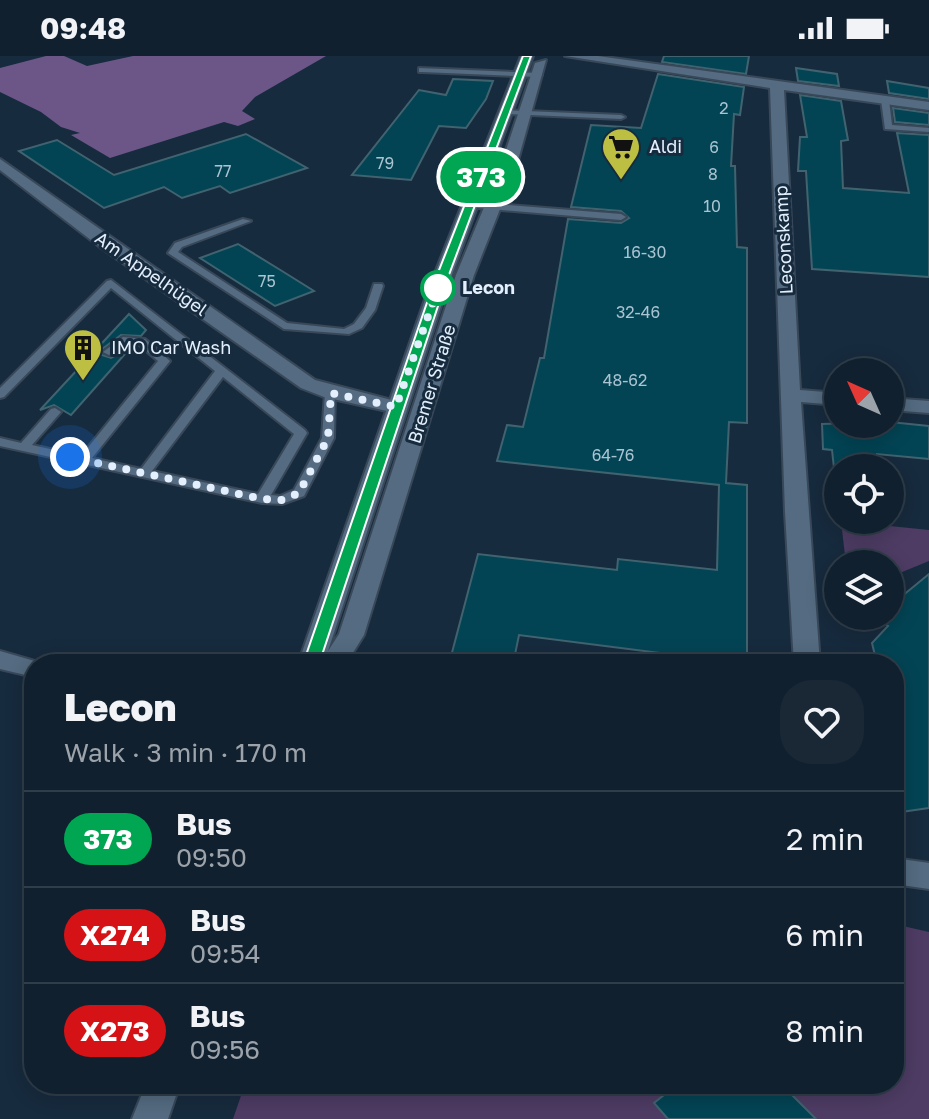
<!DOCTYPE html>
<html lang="en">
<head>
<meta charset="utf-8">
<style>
  :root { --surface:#11202e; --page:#1a2836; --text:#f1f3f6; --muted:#9ca3aa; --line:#303e4a }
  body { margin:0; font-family:"Golos Text",sans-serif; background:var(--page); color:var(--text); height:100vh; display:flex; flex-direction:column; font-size:30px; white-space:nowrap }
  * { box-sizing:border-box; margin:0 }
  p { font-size:26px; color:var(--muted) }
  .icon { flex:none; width:44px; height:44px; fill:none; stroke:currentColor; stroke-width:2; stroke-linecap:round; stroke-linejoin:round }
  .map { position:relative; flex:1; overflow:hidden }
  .details { position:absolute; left:24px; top:598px; width:880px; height:440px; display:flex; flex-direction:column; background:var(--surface); border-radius:32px; box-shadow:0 4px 20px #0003,0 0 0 2px var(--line) }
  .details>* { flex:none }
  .badge { padding:0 16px; border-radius:26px; font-size:28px; line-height:52px }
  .needle { width:52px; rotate:315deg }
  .fabs { position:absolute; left:824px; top:302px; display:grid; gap:16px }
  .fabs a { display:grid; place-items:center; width:80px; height:80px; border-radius:50%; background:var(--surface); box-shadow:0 4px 20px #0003,0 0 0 2px var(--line); font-size:40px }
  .you { position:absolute; width:40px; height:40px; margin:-20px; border:6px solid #fff; border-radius:50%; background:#1a73e8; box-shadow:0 0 0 12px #1a73e833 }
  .map>.badge { position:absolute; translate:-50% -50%; box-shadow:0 0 0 4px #fff }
  .round { display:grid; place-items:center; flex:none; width:84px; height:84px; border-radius:32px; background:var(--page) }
  .summary { display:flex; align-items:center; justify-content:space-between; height:136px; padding:0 40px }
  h1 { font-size:38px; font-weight:800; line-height:60px }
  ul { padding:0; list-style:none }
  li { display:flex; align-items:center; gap:24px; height:96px; padding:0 40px; border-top:2px solid var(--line) }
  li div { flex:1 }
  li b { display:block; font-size:30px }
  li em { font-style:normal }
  li .badge { min-width:88px; font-weight:700; text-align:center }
  .status { display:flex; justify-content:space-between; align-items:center; height:56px; padding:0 40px; background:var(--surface); direction:ltr }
  .status svg { height:22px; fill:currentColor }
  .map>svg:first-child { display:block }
</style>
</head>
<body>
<div class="status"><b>09:48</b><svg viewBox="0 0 49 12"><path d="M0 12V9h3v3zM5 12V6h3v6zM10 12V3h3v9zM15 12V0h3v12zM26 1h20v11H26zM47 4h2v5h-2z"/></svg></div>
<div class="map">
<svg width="929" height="1063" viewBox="0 0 929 1063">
  <rect width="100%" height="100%" fill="#172b3e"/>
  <g fill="#4e3c64">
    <path d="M 841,465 L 929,474 L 929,505 L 890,521 L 890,508 L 846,508 Z"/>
    <path d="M 894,868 L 929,876 L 929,1063 L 233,1063 L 245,1028 L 894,1028 Z"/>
  </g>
  <path fill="#6c5687" d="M 46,0 L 64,0 L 87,10 L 133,0 L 326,0 L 255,41 L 242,55 L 255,63 L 238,70 L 224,66 L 110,102 L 71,79 L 80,77 L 61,71 L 41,56 L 0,36 L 0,12 Z"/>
  <g fill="#034454" stroke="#41636f" stroke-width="2">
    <path d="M 664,0 L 749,0 L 746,18 L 662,6 Z"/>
    <path d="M 796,12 L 837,18 L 839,30 L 798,25 Z"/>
    <path d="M 658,18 L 744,31 L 740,59 L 734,58 L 731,110 L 735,110 L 737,191 L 747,192 L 747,367 L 729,366 L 726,427 L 747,429 L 747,608 L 519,579 L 513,608 L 449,608 L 478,498 L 617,514 L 618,503 L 717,514 L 719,429 L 497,405 L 507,369 L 523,371 L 540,302 L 544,302 L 568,163 L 621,167 L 629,162 L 621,155 L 571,151 L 591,69 L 641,72 Z"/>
    <path d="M 453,23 L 493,25 L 486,43 L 466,72 L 439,70 L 411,124 L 352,119 L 419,34 L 446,39 Z"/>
    <path d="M 887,25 L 929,32 L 929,43 L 889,37 Z"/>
    <path d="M 800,39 L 841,45 L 848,84 L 841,85 L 843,132 L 909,137 L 897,77 L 929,79 L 929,221 L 812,213 L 806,115 L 798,115 L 800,81 L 807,81 Z"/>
    <path d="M 893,52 L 929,57 L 929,69 L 895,66 Z"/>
    <path d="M 246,78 L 307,112 L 230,137 L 220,130 L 182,142 L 164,131 L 104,152 L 19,95 L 57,84 L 114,119 Z"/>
    <path d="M 238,188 L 282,215 L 314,235 L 275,250 L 200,202 Z"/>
    <path d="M 129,258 L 146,274 L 141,280 L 121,279 L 101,294 L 102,299 L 111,302 L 132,290 L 71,359 L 54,349 L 40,354 Z"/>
    <path d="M 890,366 L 929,370 L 929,403 L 877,398 L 879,412 L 834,412 L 832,394 L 823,393 L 822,368 Z"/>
    <path d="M 929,518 L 929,752 L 894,757 L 894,608 L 877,608 L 872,587 L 888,570 L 878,563 L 890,560 L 890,550 Z"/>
    <path d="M 678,1028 L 781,1028 L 816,1063 L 668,1063 L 654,1047 Z"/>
  </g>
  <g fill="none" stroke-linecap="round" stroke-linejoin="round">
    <g stroke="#384859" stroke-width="4">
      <g id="service">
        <path d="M 419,12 L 538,17 L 542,19 L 538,21 L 422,16 L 419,16 Z"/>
        <path d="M 885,42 L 889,44 L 892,69 L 929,72 L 929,76 L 885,73 L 881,44 Z"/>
        <path d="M 504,54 L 621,59 L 625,61 L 621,63 L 507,58 L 504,58 Z"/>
        <path d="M 470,146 L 621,158 L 626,161 L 621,164 L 467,151 L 465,149 Z"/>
        <path d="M 243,163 L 251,165 L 182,191 L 178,196 L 287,267 L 344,273 L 354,268 L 366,252 L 374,228 L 382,228 L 383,230 L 375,254 L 362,272 L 349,278 L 284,273 L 168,197 L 175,187 Z"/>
        <path d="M 111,224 L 305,374 L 307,377 L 271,439 L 280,440 L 294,434 L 322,382 L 325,337 L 327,335 L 335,335 L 334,382 L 304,440 L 282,448 L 262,447 L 0,390 L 0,382 L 21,387 L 51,353 L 55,352 L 61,356 L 32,389 L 81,400 L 158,305 L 138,288 L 129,287 L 109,299 L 103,296 L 123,281 L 145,283 L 170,305 L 92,402 L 141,413 L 215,315 L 111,232 L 4,341 L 0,342 L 0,332 L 107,225 ZM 223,321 L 294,378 L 258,438 L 152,415 Z"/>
      </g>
    </g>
    <g stroke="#384859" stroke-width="4">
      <g id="minor">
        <path d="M 565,0 L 598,0 L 929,46 L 929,54 L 784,34 L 800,334 L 838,337 L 838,349 L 801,346 L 820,608 L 794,608 L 785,456 L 770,32 Z"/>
        <path d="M 0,103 L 315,324 L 403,347 L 406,351 L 396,357 L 324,341 L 301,332 L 100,191 L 0,114 Z"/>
        <path d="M 890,342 L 929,345 L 929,357 L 890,354 Z"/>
        <path d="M 894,802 L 929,807 L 929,833 L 894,828 Z"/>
      </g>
    </g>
    <g stroke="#384859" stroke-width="4">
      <g id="tertiary">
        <path d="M 521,0 L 533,0 L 447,232 L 328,595 L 339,578 L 456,219 L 499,115 L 535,7 L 546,4 L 515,115 L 474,219 L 364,579 L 346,608 L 298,608 L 429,232 Z"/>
        <path d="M 0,595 L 45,608 L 34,608 L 34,621 L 0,613 Z"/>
        <path d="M 146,1028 L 180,1028 L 168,1063 L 132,1063 Z"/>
      </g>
    </g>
    <use href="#service" fill="#546b81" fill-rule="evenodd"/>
    <use href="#minor" fill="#546b81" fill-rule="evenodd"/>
    <use href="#tertiary" fill="#546b81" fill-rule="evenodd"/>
  </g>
  <path fill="#00a651" stroke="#fff" stroke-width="2" d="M 523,0 L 531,0 L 444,232 L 319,608 L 317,612 L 305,612 L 303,608 L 432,232 Z"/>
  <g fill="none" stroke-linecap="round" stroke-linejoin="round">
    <path stroke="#e3effc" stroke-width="8" stroke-dasharray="0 14.4" d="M 70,401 L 262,443 L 282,444 L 299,437 L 328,382 L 331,337 L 396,351 L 438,232"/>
  </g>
  <defs>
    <g id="supermarket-pin" transform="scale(2)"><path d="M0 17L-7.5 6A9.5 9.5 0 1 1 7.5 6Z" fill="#bdbf43" stroke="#172b3e"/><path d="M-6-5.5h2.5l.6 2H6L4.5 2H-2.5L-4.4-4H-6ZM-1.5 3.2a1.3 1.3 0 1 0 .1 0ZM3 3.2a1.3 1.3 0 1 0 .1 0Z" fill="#111"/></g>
    <g id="building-pin" transform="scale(2)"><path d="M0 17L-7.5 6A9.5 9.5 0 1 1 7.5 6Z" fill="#bdbf43" stroke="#172b3e"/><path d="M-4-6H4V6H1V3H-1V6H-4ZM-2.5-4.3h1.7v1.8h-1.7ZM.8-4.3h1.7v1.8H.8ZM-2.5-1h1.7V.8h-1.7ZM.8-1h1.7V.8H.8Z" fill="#111"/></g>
  </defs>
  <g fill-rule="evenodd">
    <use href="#supermarket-pin" x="621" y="91"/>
    <use href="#building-pin" x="83" y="292"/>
  </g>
  <circle fill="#fff" stroke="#00a651" stroke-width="4" cx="438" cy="232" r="16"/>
  <g text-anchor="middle" stroke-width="6" stroke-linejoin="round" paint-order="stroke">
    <g font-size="16" fill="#abc4d2">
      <text x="724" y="58">2</text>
      <text x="714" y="97">6</text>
      <text x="385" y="113">79</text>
      <text x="223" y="121">77</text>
      <text x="713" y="124">8</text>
      <text x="712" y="156">10</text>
      <text x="645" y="202">16-30</text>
      <text x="267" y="231">75</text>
      <text x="638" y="262">32-46</text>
      <text x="625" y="330">48-62</text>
      <text x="613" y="405">64-76</text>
    </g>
    <g font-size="18" fill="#e3effc" stroke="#172b3e" text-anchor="start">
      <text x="649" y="97">Aldi</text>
      <text x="111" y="298">IMO Car Wash</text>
    </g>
    <g font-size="18" fill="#e3effc" stroke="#172b3e">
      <text transform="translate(784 184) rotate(-93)" y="6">Leconskamp</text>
      <text transform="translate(151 218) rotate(35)" y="6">Am Appelhügel</text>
      <text transform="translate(432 328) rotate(-73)" y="6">Bremer Straße</text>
    </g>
    <g font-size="18" font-weight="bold" fill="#e3effc" stroke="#172b3e" text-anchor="start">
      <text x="462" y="238">Lecon</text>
    </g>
  </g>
</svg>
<div class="fabs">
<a><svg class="needle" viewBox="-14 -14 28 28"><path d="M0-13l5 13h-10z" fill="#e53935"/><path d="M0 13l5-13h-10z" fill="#9ca3aa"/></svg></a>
<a><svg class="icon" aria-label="locate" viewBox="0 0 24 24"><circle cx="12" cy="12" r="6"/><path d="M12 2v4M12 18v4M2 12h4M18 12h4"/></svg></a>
<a><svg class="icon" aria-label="layers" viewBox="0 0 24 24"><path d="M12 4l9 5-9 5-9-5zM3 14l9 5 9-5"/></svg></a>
</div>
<div class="you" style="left:70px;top:401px"></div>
<b class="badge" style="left:481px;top:121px;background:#00a651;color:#fff">373</b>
<section class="details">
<div class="summary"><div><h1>Lecon</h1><p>Walk · 3 min · 170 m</p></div><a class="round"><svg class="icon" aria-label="heart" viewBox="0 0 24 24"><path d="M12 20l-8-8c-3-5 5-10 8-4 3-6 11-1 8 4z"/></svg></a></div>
<ul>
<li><span class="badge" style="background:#00a651;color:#fff">373</span><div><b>Bus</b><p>09:50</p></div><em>2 min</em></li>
<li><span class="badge" style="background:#d51317;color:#fff">X274</span><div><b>Bus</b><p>09:54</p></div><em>6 min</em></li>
<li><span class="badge" style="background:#d51317;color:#fff">X273</span><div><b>Bus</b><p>09:56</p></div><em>8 min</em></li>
</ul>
</section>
</div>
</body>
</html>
